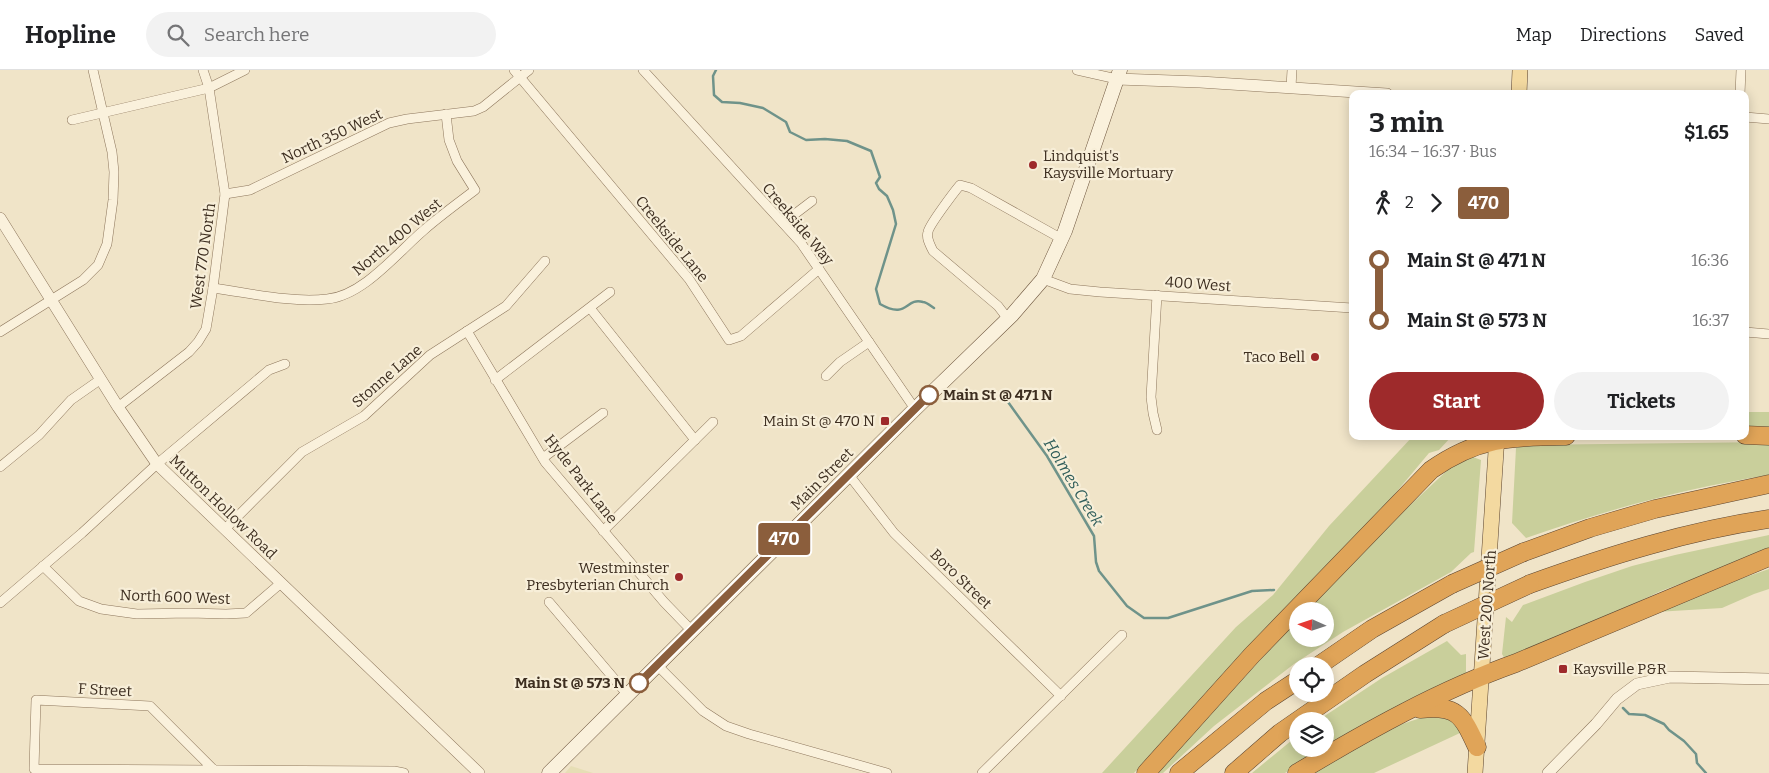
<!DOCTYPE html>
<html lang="en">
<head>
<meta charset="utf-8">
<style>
  :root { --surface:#fff; --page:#f2f2f2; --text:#202124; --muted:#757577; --line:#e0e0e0; --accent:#9e2a2b }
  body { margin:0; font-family:Bitter,serif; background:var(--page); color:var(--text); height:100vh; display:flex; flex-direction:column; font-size:19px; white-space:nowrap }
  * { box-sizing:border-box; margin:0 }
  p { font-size:16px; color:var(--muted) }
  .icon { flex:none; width:28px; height:28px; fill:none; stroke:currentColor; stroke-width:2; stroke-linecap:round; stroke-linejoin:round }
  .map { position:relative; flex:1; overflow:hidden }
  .side { position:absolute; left:1349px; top:20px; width:400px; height:350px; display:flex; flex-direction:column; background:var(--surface); border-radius:10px; box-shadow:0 2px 12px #0003 }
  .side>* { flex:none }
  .badge { padding:0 10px; border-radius:4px; font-size:18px; line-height:32px }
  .needle { width:32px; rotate:273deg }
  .fabs { position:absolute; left:1289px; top:532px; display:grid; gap:10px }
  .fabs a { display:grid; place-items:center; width:45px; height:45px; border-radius:50%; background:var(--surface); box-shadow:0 2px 12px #0003; font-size:25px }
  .map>.badge { position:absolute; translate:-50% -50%; box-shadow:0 0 0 2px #fff }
  .legs { display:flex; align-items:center; gap:8px; height:55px; padding:0 20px; font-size:16px }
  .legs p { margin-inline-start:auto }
  .overview { display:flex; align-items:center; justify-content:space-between; height:85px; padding:0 20px }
  h1 { font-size:28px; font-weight:700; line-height:38px }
  .cta { display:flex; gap:10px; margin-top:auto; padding:10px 20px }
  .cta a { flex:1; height:58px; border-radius:30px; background:var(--accent); color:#fff; font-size:20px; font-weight:700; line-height:58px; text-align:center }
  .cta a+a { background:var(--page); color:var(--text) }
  ul { padding:0 20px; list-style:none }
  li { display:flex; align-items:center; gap:18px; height:60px; font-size:19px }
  li i { display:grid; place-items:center; width:8px; height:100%; margin:0 6px; background:currentColor }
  li i::after { content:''; width:12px; height:12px; margin:-6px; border:4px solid; border-radius:50%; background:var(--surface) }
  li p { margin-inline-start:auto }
  li:first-child i { background:linear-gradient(#0000 50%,currentColor 0) }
  li:last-child i { background:linear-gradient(currentColor 50%,#0000 0) }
  header { display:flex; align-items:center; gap:30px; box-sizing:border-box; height:70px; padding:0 25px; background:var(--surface); border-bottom:1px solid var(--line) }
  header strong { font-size:24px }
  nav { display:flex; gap:28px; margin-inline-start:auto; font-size:18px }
  .search { width:350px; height:45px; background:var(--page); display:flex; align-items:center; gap:12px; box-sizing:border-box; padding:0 18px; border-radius:28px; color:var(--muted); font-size:19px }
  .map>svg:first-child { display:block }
</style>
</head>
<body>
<header>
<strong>Hopline</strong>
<div class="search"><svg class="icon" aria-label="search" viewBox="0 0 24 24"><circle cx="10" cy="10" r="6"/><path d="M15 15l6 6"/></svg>Search here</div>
<nav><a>Map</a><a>Directions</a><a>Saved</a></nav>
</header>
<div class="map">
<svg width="1769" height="703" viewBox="0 0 1769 703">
  <rect width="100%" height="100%" fill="#f0e4c8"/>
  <path fill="#e6deb5" d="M 571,696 L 593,703 L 565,703 Z"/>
  <g fill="#c9cf9b">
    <path d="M 1745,342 L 1769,342 L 1769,361 L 1745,360 Z"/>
    <path d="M 1413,366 L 1452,366 L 1439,380 L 1429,383 L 1388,432 L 1134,703 L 1102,703 L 1236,557 L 1273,525 L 1329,456 Z"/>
    <path d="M 1769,372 L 1769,405 C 1686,418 1606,440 1526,468 L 1512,453 L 1516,378 L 1525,375 Z"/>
    <path d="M 1473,387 L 1481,390 L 1474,482 L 1471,483 L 1451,502 L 1343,562 L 1294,594 L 1214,656 L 1163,703 L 1156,703 L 1297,550 L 1298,569 L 1325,569 L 1325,541 L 1306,541 L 1404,441 L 1454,394 Z"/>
    <path d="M 1769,465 L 1769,481 L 1661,521 L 1625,538 L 1505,589 L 1502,584 L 1506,547 L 1512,552 L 1523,535 L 1585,512 L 1632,496 L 1675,485 Z"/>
    <path d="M 1769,499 L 1769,519 L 1754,524 L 1722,538 L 1656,542 L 1714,518 Z"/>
    <path d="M 1447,571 L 1461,585 L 1466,584 L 1466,607 L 1325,677 L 1325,651 L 1317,651 L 1382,608 Z"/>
    <path d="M 1442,643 L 1457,655 L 1460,663 L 1374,703 L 1309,703 C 1350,679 1395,651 1442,643 Z"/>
    <path d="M 1297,666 L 1298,679 L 1323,679 L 1285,703 L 1252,703 Z"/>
  </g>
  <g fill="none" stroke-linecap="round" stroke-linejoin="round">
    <g stroke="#6f938a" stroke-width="2.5">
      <path d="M 716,0 L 713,6 L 714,25 L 722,32 L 740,33 L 763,38 L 786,52 L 790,62 L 806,70 L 825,69 L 847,71 L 871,81 L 880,107 L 876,113 L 879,119 L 887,126 L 893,140 L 896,154 L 876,219 L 880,234 C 908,250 905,227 923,232 C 926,232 931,236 934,238"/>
      <path d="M 1003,325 L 1047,386 L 1094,466 L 1096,492 L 1099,501 L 1127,536 L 1144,548 L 1168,548 L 1252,521 L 1274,520"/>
      <path d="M 1623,638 L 1629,644 L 1645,645 L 1664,654 L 1669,660 L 1684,671 L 1696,684 L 1697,693 L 1706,703"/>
    </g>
    <g stroke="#8d765c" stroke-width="10">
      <g id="minor">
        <path d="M 514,0 L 689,209 L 729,270 L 741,266 L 819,199"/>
        <path d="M 643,0 L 801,173 L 915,339"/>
        <path d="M 1077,0 L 1117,9"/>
        <path d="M 1291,17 L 1292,0"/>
        <path d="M 1740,24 L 1741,0"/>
        <path d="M 1745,47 L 1769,49"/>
        <path d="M 72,50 L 209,18 L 245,0"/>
        <path d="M 225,124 L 250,120 L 389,53 L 407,49 L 474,41 L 483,37 L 529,0"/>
        <path d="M 783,153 L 812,131"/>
        <path d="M 1043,209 L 1070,219 L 1100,222 L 1352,238"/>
        <path d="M 213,218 C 250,223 290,233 327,229 C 363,226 397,183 424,160 C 440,146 458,133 475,120 L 457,91 L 449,70 L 446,44"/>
        <path d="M 1157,225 L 1151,327 L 1153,343 L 1157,360"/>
        <path d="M 590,238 L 695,370"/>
        <path d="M 1008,249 L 998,236 L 933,181 C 930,175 926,168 928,162 C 929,155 955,121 960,115 L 971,118 L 1062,169"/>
        <path d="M 467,261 L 545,392 L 664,532 L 692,561"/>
        <path d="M 0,262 L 83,210 L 98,195 L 107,174 L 113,130 L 114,102 L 112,82 L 93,0"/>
        <path d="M 1745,262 L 1769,264"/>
        <path d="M 826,306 L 840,292 L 869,272"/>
        <path d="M 495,310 L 610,222"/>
        <path d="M 118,337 L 189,282 L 198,272 L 206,259 L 213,218 L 225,124 L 209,18 L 203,0"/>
        <path d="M 543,388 L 603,343"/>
        <path d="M 0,397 L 39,365 L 71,330 L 101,309"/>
        <path d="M 849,405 L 894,463 L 1061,626"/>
        <path d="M 225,459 L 302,382 L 364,346 L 430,285 L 506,236 L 545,191"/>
        <path d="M 603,461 L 713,352"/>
        <path d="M 43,496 L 79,531 L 101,539 L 137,544 L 189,543 L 226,544 L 246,543 L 281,513"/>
        <path d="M 549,532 L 627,624"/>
        <path d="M 0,533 L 82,463 L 157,394 L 269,300 L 285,294"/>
        <path d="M 657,595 L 703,641 L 726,656 L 749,664 L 887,703"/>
        <path d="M 214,700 L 150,636 L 36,630 L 34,699 L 394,701 L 404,703"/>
        <path d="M 982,703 L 1122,565"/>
      </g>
    </g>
    <g stroke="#8d765c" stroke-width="12">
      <g id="tertiary">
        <path d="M 1117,9 L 1200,12 L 1387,24"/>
        <path d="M 0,148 L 118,337 L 157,394 L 479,703"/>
        <path d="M 1548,703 L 1596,654 L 1617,629 L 1637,614 L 1670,607 L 1769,609"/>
      </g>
    </g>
    <g stroke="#6f573f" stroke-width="15">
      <path id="secondary" d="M 549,703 L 915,339 L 1012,245 L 1043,209 L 1065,161 L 1120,0"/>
    </g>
    <g stroke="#5b4430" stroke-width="16">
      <g id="primary">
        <path d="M 1519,24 L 1520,0"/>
        <path d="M 1475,703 L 1497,366"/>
      </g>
    </g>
    <g stroke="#5b4430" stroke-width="19">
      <g id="motorway">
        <path d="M 1745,365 L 1769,366"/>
        <path d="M 1524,482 L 1590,458 L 1655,439 L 1769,414"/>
        <path d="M 1530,514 C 1608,486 1687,461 1769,449"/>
        <path d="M 1318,596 L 1372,559 L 1452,514"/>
        <path d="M 1420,639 C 1458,635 1462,645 1477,677"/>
        <path d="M 1146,703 L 1252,585 L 1431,400 C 1478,367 1510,367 1566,366"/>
        <path d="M 1179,703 L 1266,631 L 1298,610"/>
        <path d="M 1234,703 L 1280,663 L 1365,604 L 1444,554"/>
        <path d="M 1297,703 C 1367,661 1440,620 1516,593 L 1769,487"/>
      </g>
    </g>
    <use href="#minor" stroke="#faf1dc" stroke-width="9"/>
    <use href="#tertiary" stroke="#faf1dc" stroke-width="11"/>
    <use href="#secondary" stroke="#faf1dc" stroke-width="14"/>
    <use href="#primary" stroke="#f3d9a0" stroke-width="15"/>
    <use href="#motorway" stroke="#e0a458" stroke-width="18"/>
    <g stroke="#5b4430" stroke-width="19" stroke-linecap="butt">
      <g id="motorway-bridge">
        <path d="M 1452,514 L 1524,482"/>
        <path d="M 1444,554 L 1530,514"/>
      </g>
    </g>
    <use href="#motorway-bridge" stroke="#e0a458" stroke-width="18"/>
  </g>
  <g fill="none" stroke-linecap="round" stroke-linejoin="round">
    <g stroke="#fff" stroke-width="11">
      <path id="line-1" d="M 639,613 L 929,325"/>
    </g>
    <use href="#line-1" stroke="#8b5e3c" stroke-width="8"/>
  </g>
  <g fill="#9e2a2b" stroke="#f7eed8" stroke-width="2">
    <circle cx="1033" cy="95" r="5"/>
    <circle cx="1315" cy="287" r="5"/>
    <rect x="880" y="346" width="10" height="10" rx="2.5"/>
    <circle cx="679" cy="507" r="5"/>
    <rect x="1558" y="594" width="10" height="10" rx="2.5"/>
  </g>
  <g fill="#fff" stroke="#8b5e3c" stroke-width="2.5">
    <circle cx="929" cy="325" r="9"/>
    <circle cx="639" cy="613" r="9"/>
  </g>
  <g text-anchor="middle" stroke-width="4.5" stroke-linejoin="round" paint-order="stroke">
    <g font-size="15" fill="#3d2e20" stroke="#f7eed8">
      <text transform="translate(332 66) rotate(-25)" y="5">North 350 West</text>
      <text transform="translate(798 154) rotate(50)" y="5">Creekside Way</text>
      <text transform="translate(397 167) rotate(-40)" y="5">North 400 West</text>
      <text transform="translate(672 169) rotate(51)" y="5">Creekside Lane</text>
      <text transform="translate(203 186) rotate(-82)" y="5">West 770 North</text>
      <text transform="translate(1198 214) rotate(4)" y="5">400 West</text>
      <text transform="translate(387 306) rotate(-41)" y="5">Stonne Lane</text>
      <text transform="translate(581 409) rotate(52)" y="5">Hyde Park Lane</text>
      <text transform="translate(822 409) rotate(-45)" y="5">Main Street</text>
      <text transform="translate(223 437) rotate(44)" y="5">Mutton Hollow Road</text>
      <text transform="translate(961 509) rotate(44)" y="5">Boro Street</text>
      <text transform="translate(175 527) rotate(2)" y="5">North 600 West</text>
      <text transform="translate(1487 535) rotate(-86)" y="5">West 200 North</text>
      <text transform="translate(105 620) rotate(3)" y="5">F Street</text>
    </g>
    <g font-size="15" fill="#3d2e20" stroke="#f7eed8" text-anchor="end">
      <text x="1043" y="91" text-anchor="start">Lindquist's<tspan x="1043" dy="17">Kaysville Mortuary</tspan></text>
      <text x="1305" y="292">Taco Bell</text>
      <text x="875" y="356">Main St @ 470 N</text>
      <text x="669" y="503">Westminster<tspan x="669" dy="17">Presbyterian Church</tspan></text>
      <text x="1573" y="604" text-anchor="start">Kaysville P&amp;R</text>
    </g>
    <g font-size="15" font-weight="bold" fill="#3d2e20" stroke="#f7eed8" text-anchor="start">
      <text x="943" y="330">Main St @ 471 N</text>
      <text x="625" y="618" text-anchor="end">Main St @ 573 N</text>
    </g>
    <g font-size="16" font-style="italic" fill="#2f5d5a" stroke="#f7eed8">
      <text transform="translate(1074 412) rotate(59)" y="6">Holmes Creek</text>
    </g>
  </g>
</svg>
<div class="fabs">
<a><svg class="needle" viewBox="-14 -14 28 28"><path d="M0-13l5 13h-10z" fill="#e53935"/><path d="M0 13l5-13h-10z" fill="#757577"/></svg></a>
<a><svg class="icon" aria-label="locate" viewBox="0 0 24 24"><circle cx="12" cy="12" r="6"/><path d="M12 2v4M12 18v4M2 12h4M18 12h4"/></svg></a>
<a><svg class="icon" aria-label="layers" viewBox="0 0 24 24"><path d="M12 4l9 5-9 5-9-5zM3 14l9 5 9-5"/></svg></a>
</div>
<b class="badge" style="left:784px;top:469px;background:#8b5e3c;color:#fff">470</b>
<section class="side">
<div class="overview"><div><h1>3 min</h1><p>16:34 – 16:37 · Bus</p></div><b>$1.65</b></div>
<div class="legs"><svg class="icon" aria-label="walk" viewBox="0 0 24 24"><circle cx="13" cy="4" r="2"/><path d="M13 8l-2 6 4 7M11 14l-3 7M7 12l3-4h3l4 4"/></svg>2<svg class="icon" aria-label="forward" viewBox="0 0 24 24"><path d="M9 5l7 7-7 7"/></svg><b class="badge" style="background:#8b5e3c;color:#fff">470</b></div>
<ul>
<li><i style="color:#8b5e3c"></i><b>Main St @ 471 N</b><p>16:36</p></li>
<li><i style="color:#8b5e3c"></i><b>Main St @ 573 N</b><p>16:37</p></li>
</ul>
<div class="cta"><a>Start</a><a>Tickets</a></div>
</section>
</div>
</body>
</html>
